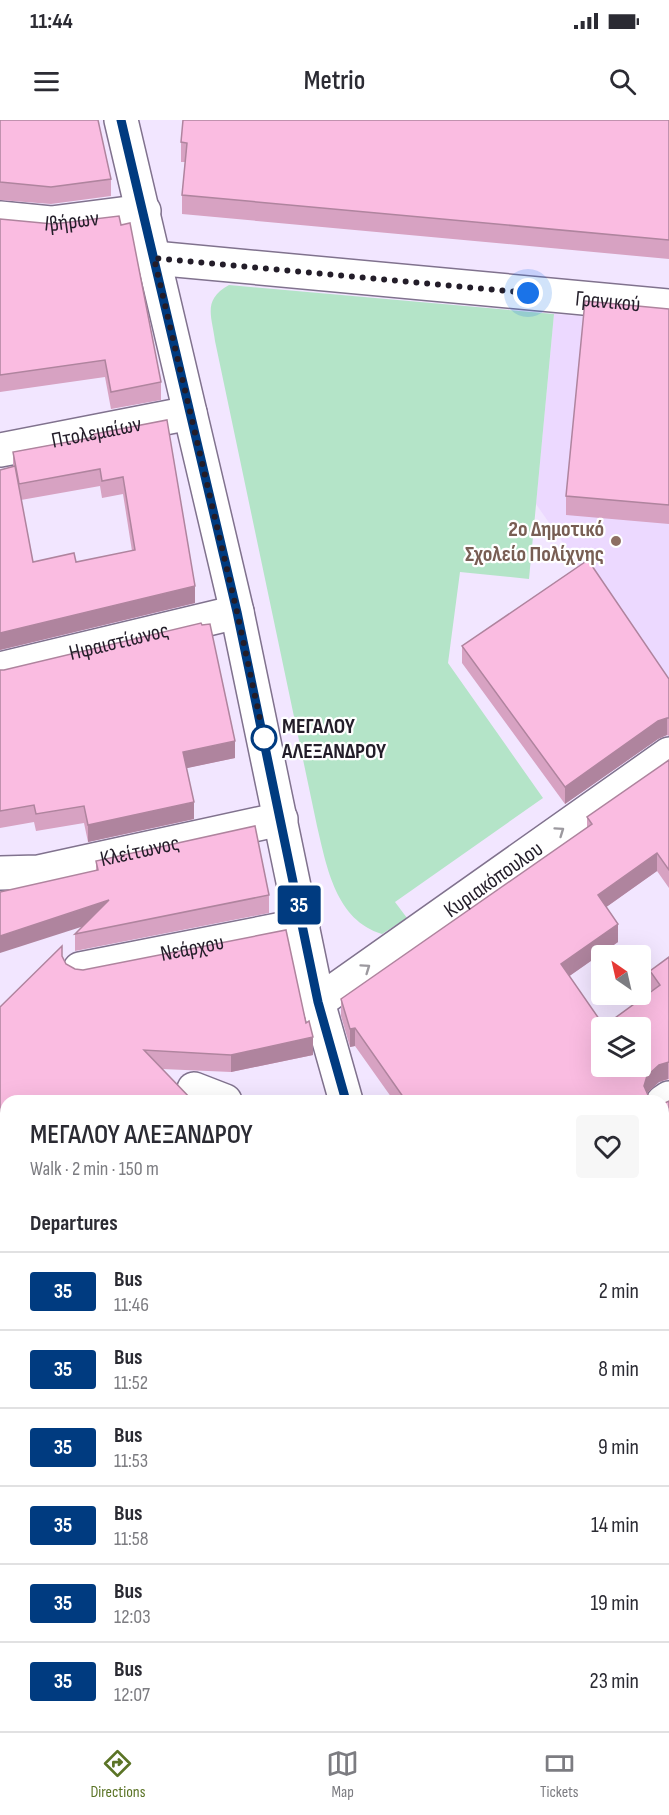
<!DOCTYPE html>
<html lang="en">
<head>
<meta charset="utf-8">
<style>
  :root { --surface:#fff; --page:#f7f7f7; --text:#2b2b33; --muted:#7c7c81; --line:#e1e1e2; --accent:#5b7426 }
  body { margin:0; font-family:"Sofia Sans Condensed",sans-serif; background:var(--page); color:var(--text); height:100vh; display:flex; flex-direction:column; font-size:22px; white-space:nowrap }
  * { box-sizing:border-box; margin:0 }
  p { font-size:20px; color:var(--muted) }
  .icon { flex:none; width:33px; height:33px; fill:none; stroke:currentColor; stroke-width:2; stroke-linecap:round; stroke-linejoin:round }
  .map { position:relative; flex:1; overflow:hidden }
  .drawer { position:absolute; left:0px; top:975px; width:669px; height:636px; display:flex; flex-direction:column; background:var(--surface); border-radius:18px 18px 0 0; box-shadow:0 6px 24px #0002 }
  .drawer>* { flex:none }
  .badge { padding:0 12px; border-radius:4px; font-size:21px; line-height:39px }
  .needle { width:39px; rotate:326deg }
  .tools { position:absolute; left:591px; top:825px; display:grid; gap:12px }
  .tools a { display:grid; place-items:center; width:60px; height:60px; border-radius:6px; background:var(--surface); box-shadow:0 6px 24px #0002; font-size:30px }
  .you { position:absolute; width:30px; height:30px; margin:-15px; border:4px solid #fff; border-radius:50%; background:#1a73e8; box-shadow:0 0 0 9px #1a73e833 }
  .map>.badge { position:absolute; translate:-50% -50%; box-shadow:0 0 0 3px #fff }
  h2 { padding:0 30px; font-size:22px; line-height:54px }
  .round { display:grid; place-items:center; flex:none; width:63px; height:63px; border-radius:6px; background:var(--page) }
  .overview { display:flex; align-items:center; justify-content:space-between; height:102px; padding:0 30px }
  h1 { font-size:28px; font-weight:600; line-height:45px }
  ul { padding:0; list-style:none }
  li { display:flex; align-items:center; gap:18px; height:78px; padding:0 30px; border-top:2px solid var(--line) }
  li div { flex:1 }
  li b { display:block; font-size:22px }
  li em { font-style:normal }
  li .badge { min-width:66px; font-weight:700; text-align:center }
  .status { display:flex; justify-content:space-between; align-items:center; height:42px; padding:0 30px; background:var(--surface); direction:ltr }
  .status svg { height:16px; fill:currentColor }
  header { display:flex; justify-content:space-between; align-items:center; height:78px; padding:0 30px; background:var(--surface); font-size:27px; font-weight:600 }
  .tabs { display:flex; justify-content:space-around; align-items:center; height:84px; border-top:2px solid var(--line); background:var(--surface); font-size:16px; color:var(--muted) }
  .tabs a { display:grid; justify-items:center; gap:3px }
  .tabs .active { color:var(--accent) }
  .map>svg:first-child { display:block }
</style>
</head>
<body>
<div class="status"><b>11:44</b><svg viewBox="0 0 49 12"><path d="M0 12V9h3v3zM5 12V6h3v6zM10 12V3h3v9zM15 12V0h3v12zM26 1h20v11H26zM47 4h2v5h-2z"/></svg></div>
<header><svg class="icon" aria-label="menu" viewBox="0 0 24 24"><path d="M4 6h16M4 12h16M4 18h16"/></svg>Metrio<svg class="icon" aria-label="search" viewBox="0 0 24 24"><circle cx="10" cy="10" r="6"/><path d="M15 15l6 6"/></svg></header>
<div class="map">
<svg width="669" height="1611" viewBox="0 0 669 1611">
  <rect width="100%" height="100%" fill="#f2e6ff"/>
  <path fill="#ecd9ff" d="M 554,194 L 669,204 L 669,575 L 536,384 Z"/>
  <path fill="#b4e4c8" d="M 229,165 L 554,194 L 529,459 L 460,452 L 448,543 L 543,678 L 395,782 L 407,798 L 382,814 C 336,800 327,748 317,706 L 215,221 C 212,196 202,180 229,165 Z"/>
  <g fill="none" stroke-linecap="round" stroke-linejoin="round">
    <g stroke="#80728e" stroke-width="36">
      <g id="minor">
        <path d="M 121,0 L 237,492 L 318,882 L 346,981"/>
        <path id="s1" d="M 0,98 L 51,103 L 144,91"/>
        <path id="s2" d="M 154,138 L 669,186"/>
        <path id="s3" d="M 0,330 L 190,293"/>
        <path id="s4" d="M 0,549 L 237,492"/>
        <path id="s5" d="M 0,753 L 38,752 L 281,699"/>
        <path id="s6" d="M 80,849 L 303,805"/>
        <path id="s7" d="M 318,882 L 669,634"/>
        <path d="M 194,969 L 225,981"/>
        <path d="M 663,982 L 669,978"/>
        <path d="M 0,1074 L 6,1080"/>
        <path d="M 0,1275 L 6,1272"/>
        <path d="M 663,1358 L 669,1350"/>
        <path d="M 0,1409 L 6,1417"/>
      </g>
    </g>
    <g stroke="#80728e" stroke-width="36">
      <path id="major" d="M 626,1611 L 626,1605"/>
    </g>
    <use href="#minor" stroke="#fff" stroke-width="33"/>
    <use href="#major" stroke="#fff" stroke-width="33"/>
  </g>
  <g fill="#d7a2c2" fill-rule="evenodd">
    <path d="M 0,0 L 111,59 L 111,76 L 51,84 L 0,80 Z"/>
    <path d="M 669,0 L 669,139 L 182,94 L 182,75 L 185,42 L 181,42 L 181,22 Z"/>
    <path d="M 0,99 L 161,262 L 161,280 L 111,289 L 105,257 L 0,272 Z"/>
    <path d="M 669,189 L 669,404 L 566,395 L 566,376 Z"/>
    <path d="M 167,300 L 195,483 L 0,530 L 0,350 L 13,347 L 13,332 L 94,317 ZM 100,366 L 102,378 L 123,374 L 132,431 L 76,442 L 33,442 L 21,380 Z"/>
    <path d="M 462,526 L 669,559 L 669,616 L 667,615 L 658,619 L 565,684 L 462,543 Z"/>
    <path d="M 0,550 L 235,638 L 186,648 L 194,699 L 88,722 L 84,703 L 36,711 L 34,702 L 0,708 Z"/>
    <path d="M 669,640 L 669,768 L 657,751 L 606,787 L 618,822 L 569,856 L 604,906 L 652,871 L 650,868 L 650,851 L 669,837 L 669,959 L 659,962 L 647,973 L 648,975 L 654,981 L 394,981 L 355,926 L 350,927 L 341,896 L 341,879 L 587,708 L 587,697 Z"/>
    <path d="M 96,741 L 269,775 L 269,793 L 75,831 L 75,814 L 83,806 L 96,751 Z"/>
    <path d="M 62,836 L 66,844 L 75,849 L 306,903 L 313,935 L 231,952 L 162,949 L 6,981 L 6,1021 L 0,1014 L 0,887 Z"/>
    <path d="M 669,981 L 669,1251 L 663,1250 L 663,983 L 665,983 Z"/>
  </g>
  <g fill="#af849e">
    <path d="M 195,466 L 195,483 L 0,530 L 0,513 Z"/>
    <path d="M 667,598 L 667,615 L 658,619 L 565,684 L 565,667 L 658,601 Z"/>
    <path d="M 235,621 L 235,638 L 183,649 L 183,632 Z"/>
    <path d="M 194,682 L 194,699 L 88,722 L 88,705 Z"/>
    <path d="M 657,733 L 657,751 L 598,793 L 598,775 Z"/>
    <path d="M 109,780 L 109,798 L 0,833 L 0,816 Z"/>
    <path d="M 618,804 L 618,822 L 561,862 L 561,844 Z"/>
    <path d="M 355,908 L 355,926 L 350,927 L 350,909 Z"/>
    <path d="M 313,917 L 313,935 L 231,952 L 231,935 Z"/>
    <path d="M 668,942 L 668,959 L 659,962 L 647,973 L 644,966 L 647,956 L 659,945 Z"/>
    <path d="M 6,1236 L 6,1253 L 0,1255 L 0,1237 Z"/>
    <path d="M 6,1362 L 6,1379 L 0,1383 L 0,1366 Z"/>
    <path d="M 6,1478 L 6,1496 L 0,1501 L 0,1483 Z"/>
    <path d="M 80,1605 L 83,1605 L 83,1611 L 73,1611 Z"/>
  </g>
  <g fill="#fabce1" stroke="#af849e" stroke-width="1.5" fill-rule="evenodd">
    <path d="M 0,0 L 98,0 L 111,59 L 51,67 L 0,62 Z"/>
    <path d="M 183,0 L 669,0 L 669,120 L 182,75 L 187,23 L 181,22 Z"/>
    <path d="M 119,96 L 121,105 L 130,103 L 161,262 L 111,272 L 105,240 L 0,255 L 0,99 L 53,104 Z"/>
    <path d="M 585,181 L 669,189 L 669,385 L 566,376 Z"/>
    <path d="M 167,300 L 195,466 L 0,513 L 0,350 L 15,346 L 33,442 L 74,433 L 76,442 L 135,430 L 123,357 L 102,361 L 100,349 L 19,364 L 13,332 L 95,317 L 94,314 Z"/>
    <path d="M 588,440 L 669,559 L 669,598 L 667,598 L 658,601 L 565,667 L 462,526 Z"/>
    <path d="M 201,503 L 202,505 L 210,504 L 235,621 L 183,632 L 194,682 L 88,705 L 84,686 L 36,694 L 34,685 L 0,691 L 0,550 L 4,550 Z"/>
    <path d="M 669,640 L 669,750 L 657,733 L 598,775 L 618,804 L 561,844 L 604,906 L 660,865 L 650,851 L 669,837 L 669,942 L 659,945 L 647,956 L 644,966 L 648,975 L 654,981 L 406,981 L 355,908 L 350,909 L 341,879 L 592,704 L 587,697 ZM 602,908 L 640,908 L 640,946 L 602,946 Z"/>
    <path d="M 255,706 L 269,775 L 75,814 L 109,780 L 0,816 L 0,772 L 98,750 L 96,741 Z"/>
    <path d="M 286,810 L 306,903 L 309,901 L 313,917 L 231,935 L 144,930 L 193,981 L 6,981 L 6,1004 L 0,996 L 0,887 L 62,826 L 62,836 L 66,844 L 75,849 L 83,850 Z"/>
    <path d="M 669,981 L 669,1234 L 663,1232 L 663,983 L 665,983 Z"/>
    <path d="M 0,1080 L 6,1081 L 6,1236 L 0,1237 Z"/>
    <path d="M 6,1274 L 6,1362 L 0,1366 L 0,1276 Z"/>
    <path d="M 0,1466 L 6,1473 L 6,1478 L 0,1483 Z"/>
    <path d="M 0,1585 L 6,1591 L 6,1605 L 80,1605 L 73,1611 L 0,1611 Z"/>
    <path d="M 423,1605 L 428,1605 L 442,1611 L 421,1611 Z"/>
  </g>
  <defs><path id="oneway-chevron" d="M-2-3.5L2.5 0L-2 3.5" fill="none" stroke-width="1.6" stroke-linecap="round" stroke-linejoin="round" transform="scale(1.5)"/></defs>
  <g stroke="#9c999f">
    <use href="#oneway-chevron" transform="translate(560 711) rotate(-35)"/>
    <use href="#oneway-chevron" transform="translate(366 848) rotate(-35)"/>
  </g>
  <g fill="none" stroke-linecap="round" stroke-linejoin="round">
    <g stroke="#fff" stroke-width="14">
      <path id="line" d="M 121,0 L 237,492 L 318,882 L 346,981"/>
    </g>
    <use href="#line" stroke="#003b80" stroke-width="9"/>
    <path stroke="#231d29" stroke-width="6" stroke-dasharray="0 10.8" d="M 264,618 L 237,492 L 154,138 L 528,173"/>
  </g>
  <circle fill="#8d6e63" stroke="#fff" stroke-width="2" cx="616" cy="421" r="6"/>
  <circle fill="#fff" stroke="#003b80" stroke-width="3" cx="264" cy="618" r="12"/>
  <g text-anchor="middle" stroke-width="4.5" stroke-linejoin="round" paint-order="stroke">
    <g font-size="22" fill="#231d29" stroke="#fff">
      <text dy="8" stroke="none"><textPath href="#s1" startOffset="72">Ιβήρων</textPath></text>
      <text dy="8" stroke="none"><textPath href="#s2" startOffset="456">Γρανικού</textPath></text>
      <text dy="8" stroke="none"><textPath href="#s3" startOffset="98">Πτολεμαίων</textPath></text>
      <text dy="8" stroke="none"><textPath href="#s4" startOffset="122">Ηφαιστίωνος</textPath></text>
      <text dy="8" stroke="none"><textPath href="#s5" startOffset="142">Κλείτωνος</textPath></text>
      <text dy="8" stroke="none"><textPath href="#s7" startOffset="214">Κυριακόπουλου</textPath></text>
      <text dy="8" stroke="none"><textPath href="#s6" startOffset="114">Νεάρχου</textPath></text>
    </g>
    <g font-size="22" font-weight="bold" fill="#785e54" stroke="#fff" text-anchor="end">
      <text x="604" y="416">2ο Δημοτικό<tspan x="604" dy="25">Σχολείο Πολίχνης</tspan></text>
    </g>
    <g font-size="22" font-weight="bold" fill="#231d29" stroke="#fff" text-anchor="start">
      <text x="282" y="613">ΜΕΓΑΛΟΥ<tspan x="282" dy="25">ΑΛΕΞΑΝΔΡΟΥ</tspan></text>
    </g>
  </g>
</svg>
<div class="tools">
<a><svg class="needle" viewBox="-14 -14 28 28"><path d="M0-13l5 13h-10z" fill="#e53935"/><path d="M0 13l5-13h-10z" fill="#7c7c81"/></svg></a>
<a><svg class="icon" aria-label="layers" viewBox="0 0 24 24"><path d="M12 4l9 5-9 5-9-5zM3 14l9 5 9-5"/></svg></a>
</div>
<div class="you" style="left:528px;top:173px"></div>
<b class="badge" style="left:299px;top:785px;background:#003b80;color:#fff">35</b>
<section class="drawer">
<div class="overview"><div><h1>ΜΕΓΑΛΟΥ ΑΛΕΞΑΝΔΡΟΥ</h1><p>Walk · 2 min · 150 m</p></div><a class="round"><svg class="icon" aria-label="heart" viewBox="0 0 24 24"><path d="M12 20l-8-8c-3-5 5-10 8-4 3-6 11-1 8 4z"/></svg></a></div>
<h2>Departures</h2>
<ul>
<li><span class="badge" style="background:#003b80;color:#fff">35</span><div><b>Bus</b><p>11:46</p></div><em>2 min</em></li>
<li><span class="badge" style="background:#003b80;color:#fff">35</span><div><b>Bus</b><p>11:52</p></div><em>8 min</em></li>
<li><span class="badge" style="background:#003b80;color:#fff">35</span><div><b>Bus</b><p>11:53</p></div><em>9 min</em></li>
<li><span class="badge" style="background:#003b80;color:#fff">35</span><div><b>Bus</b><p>11:58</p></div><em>14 min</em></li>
<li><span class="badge" style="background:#003b80;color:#fff">35</span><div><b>Bus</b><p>12:03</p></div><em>19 min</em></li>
<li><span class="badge" style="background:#003b80;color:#fff">35</span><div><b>Bus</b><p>12:07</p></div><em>23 min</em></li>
</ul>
</section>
</div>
<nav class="tabs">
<a class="active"><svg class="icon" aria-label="directions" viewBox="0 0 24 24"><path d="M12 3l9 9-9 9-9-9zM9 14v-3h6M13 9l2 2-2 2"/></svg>Directions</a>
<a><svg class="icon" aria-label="map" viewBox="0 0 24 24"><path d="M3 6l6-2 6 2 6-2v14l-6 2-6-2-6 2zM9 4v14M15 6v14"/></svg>Map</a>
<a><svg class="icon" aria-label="tickets" viewBox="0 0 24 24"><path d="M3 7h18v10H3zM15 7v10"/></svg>Tickets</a>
</nav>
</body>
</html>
